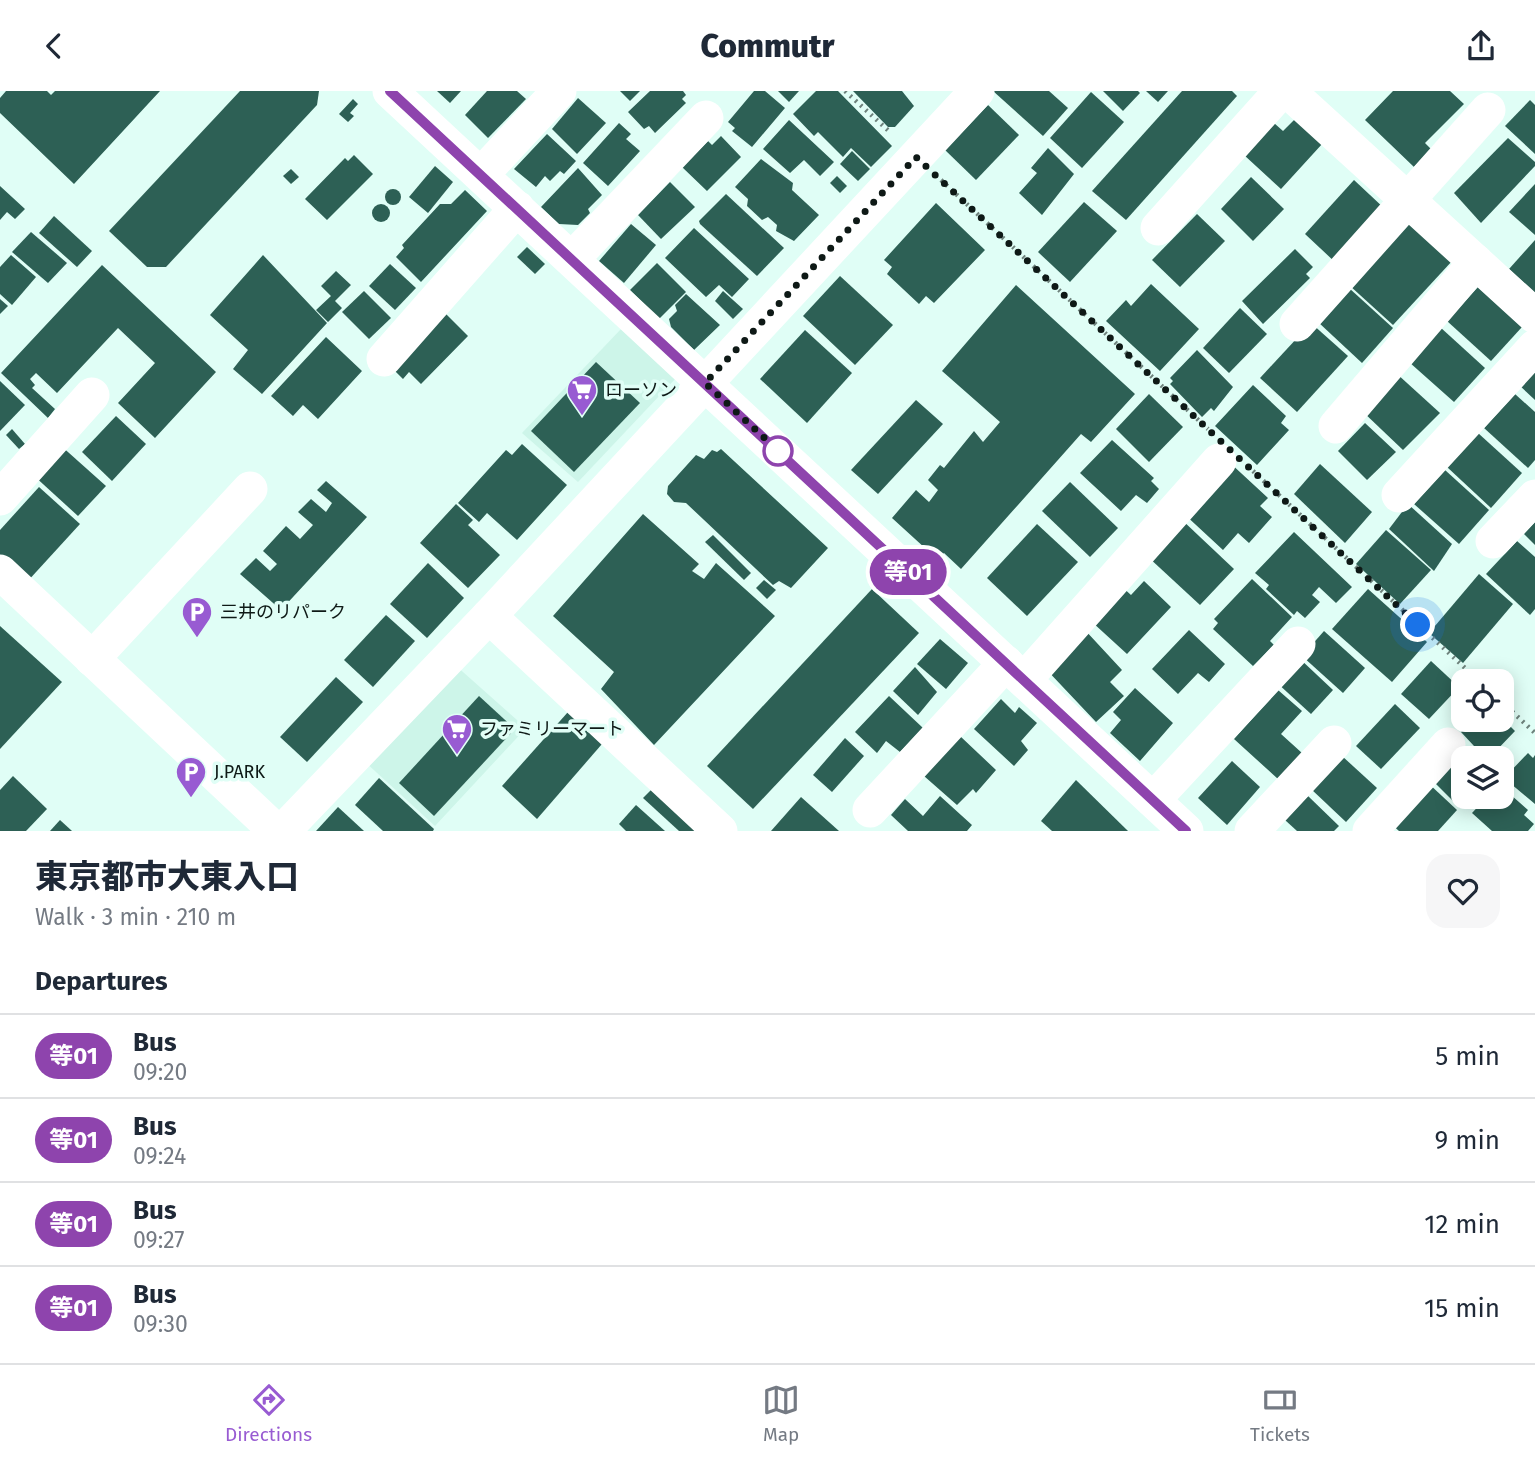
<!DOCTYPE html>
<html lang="en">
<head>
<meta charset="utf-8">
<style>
  :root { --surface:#fff; --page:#f6f6f7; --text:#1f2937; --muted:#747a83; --line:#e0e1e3; --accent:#985bd2 }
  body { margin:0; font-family:"Fira Sans","Noto Sans JP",sans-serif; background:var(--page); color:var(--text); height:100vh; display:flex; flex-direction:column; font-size:26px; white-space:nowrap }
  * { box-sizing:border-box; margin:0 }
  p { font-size:23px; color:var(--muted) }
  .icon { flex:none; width:38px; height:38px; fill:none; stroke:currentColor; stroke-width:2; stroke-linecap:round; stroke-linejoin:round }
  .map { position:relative; height:740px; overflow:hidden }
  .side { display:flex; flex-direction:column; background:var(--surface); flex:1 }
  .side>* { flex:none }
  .badge { padding:0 14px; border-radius:23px; font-size:24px; line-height:46px }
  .tools { position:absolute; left:1451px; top:578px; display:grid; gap:14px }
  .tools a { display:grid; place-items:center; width:63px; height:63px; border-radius:14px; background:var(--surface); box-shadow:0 4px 18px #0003; font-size:35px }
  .you { position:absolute; width:35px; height:35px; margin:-18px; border:5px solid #fff; border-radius:50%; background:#1a73e8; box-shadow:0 0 0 10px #1a73e833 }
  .map>.badge { position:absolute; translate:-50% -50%; box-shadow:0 0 0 4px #fff }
  h2 { padding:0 35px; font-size:26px; line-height:63px }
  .round { display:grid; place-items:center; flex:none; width:74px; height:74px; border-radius:21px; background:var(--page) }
  .headline { display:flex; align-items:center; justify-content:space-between; height:119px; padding:0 35px }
  h1 { font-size:33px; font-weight:800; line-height:52px }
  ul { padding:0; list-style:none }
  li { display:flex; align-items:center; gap:21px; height:84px; padding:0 35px; border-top:2px solid var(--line) }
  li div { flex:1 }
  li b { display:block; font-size:26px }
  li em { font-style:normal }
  li .badge { min-width:77px; font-weight:700; text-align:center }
  header { display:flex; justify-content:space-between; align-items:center; height:91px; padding:0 35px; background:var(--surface); font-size:32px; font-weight:800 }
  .tab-bar { display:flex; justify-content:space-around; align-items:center; height:98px; border-top:2px solid var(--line); background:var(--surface); font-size:19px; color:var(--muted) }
  .tab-bar a { display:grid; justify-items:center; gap:4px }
  .tab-bar .on { color:var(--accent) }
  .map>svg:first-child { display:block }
</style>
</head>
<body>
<header><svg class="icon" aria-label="back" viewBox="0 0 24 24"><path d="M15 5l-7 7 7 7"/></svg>Commutr<svg class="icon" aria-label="share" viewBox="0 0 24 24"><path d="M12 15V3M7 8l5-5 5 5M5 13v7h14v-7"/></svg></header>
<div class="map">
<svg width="1535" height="740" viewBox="0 0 1535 740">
  <rect width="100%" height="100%" fill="#e0fef6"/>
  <g fill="#cdf5e9">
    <path d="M 622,237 L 677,286 L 578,391 L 522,342 Z"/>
    <path d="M 454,573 L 526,637 L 435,735 L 364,670 Z"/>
  </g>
  <g fill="#2d6055">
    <path d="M 6,0 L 47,0 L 51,4 L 55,0 L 160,0 L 74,93 L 0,22 L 0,7 Z"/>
    <path d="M 240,0 L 319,0 L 317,14 L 166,176 L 147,176 L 109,140 Z"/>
    <path d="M 437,0 L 461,0 L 450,12 Z"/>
    <path d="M 487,0 L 517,0 L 526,8 L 488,47 L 465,24 Z"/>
    <path d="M 620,0 L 640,0 L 630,10 Z"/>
    <path d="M 650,0 L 683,0 L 686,4 L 682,8 L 686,12 L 655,42 L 649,35 L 644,38 L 628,21 Z"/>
    <path d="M 754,0 L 765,0 L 785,17 L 752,56 L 732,40 L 735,37 L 728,31 Z"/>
    <path d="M 778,0 L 799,0 L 789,11 Z"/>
    <path d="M 816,0 L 838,0 L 892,55 L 871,76 L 851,57 L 843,66 L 818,41 L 814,45 L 793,23 Z"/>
    <path d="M 853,0 L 902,0 L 914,15 L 895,36 L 888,36 Z"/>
    <path d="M 993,0 L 1049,0 L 1068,17 L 1043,45 Z"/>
    <path d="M 1103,0 L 1138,0 L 1140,2 L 1123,20 Z"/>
    <path d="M 1146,0 L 1168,0 L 1158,11 Z"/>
    <path d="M 1182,0 L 1232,0 L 1237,5 L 1126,129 L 1092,100 Z"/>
    <path d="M 1393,0 L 1450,0 L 1464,13 L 1425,52 L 1431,58 L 1414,76 L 1365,29 Z"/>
    <path d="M 1091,1 L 1124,31 L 1082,77 L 1050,47 Z"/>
    <path d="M 578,7 L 606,32 L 577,63 L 552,38 Z"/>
    <path d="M 353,8 L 358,13 L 350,22 L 354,25 L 348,31 L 339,23 Z"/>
    <path d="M 1530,9 L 1535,14 L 1535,63 L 1505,35 Z"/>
    <path d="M 988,14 L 1019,44 L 976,89 L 945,59 Z"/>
    <path d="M 1296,27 L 1323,52 L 1281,98 L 1244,64 L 1274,32 L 1283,40 Z"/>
    <path d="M 789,29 L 834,71 L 820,85 L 804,69 L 790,82 L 763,58 Z"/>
    <path d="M 619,32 L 631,43 L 626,48 L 640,60 L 608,95 L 583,72 Z"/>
    <path d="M 547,43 L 576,70 L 564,83 L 560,80 L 550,90 L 545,85 L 536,96 L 514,78 Z"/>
    <path d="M 721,45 L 741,66 L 707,100 L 682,76 L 708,50 L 712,54 Z"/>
    <path d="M 1508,47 L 1535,71 L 1535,75 L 1481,132 L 1454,102 Z"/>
    <path d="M 1048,57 L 1074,83 L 1042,124 L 1019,102 L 1037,82 L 1031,77 Z"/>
    <path d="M 852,60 L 870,78 L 858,90 L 840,73 Z"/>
    <path d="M 354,64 L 373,83 L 327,129 L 305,108 L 345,67 L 348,70 Z"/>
    <path d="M 761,68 L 793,92 L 792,99 L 819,124 L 794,150 L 776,140 L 777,134 L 768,126 L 762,129 L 747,115 L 748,108 L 735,96 Z"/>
    <path d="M 435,75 L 453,91 L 428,122 L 409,106 Z"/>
    <path d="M 578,77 L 602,104 L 588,118 L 590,122 L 578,134 L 559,133 L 541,116 Z"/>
    <path d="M 291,78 L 299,86 L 291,93 L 283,85 Z"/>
    <path d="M 837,85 L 847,95 L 840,102 L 830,92 Z"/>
    <path d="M 1251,86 L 1284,118 L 1253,150 L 1221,118 Z"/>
    <path d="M 1354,89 L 1385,118 L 1336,172 L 1305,143 Z"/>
    <path d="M 670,91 L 695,116 L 661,148 L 638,124 Z"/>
    <path d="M 1535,93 L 1535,144 L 1509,121 Z"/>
    <path d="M 0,95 L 25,118 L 15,128 L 7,121 L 0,129 Z"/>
    <circle cx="393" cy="106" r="8"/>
    <path d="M 465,99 L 487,120 L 421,191 L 396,166 L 404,157 L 402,154 L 440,113 L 451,113 Z"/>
    <path d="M 726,103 L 784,157 L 757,185 L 700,133 L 699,130 Z"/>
    <path d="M 1084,111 L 1117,140 L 1070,191 L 1038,161 Z"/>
    <path d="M 936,112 L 985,159 L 934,212 L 926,205 L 919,213 L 887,183 L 892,176 L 884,169 Z"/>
    <circle cx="381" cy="122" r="9"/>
    <path d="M 1197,123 L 1225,150 L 1180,196 L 1152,169 Z"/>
    <path d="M 54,125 L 92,160 L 77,176 L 39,142 Z"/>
    <path d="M 1409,129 L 1453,169 L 1393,234 L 1349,194 Z"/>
    <path d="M 631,133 L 656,154 L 624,192 L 599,170 Z"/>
    <path d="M 694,137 L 749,188 L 732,206 L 719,194 L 706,206 L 665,167 Z"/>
    <path d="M 31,141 L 67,172 L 48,192 L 12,161 Z"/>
    <path d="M 1535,149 L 1535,202 L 1509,178 Z"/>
    <path d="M 527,156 L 545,173 L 535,183 L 517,166 Z"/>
    <path d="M 1295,158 L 1313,176 L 1306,183 L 1310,187 L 1263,233 L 1242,210 Z"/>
    <path d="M 11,164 L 36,186 L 12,214 L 0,203 L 0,176 Z"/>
    <path d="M 263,164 L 327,232 L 262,303 L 233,278 L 248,259 L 210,224 Z"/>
    <path d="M 657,172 L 686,201 L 659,228 L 630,199 Z"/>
    <path d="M 390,173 L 416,197 L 395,219 L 369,195 Z"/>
    <path d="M 102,174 L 216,281 L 155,347 L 118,312 L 155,272 L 118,237 L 57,302 L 36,282 L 30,288 L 35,294 L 32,297 L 55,318 L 48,327 L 1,282 Z"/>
    <path d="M 336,180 L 351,194 L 335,210 L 342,217 L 328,231 L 316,219 L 331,205 L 321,195 Z"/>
    <path d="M 840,185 L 893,234 L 855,274 L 803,225 Z"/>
    <path d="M 1151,193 L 1199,238 L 1160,280 L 1106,230 L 1126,209 L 1131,215 Z"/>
    <path d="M 1016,194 L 1135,303 L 1091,351 L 1081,343 L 961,478 L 944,462 L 937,468 L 892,427 L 916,399 L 929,411 L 938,399 L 928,389 L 940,374 L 944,377 L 974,340 L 983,351 L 1000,331 L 942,280 Z"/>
    <path d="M 1478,196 L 1522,236 L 1491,270 L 1447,230 Z"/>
    <path d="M 1349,197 L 1393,237 L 1362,272 L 1318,231 Z"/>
    <path d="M 364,200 L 391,227 L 369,248 L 342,221 Z"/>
    <path d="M 723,200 L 743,218 L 733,228 L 715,210 Z"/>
    <path d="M 686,203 L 720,234 L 694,259 L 671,236 L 669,228 L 677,220 L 675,214 Z"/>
    <path d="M 0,208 L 8,215 L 0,223 Z"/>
    <path d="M 1240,217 L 1267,243 L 1229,282 L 1203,257 Z"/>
    <path d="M 446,223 L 468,245 L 421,293 L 409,281 L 403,288 L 393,278 Z"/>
    <path d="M 1311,232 L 1348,265 L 1297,321 L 1260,287 Z"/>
    <path d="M 1440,236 L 1485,277 L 1454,311 L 1409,271 Z"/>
    <path d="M 805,239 L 852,282 L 807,332 L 760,288 Z"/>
    <path d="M 326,246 L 362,280 L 318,328 L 303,314 L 293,325 L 271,305 Z"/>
    <path d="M 1197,259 L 1233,296 L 1214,320 L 1211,317 L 1202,326 L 1170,293 L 1173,290 L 1170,287 Z"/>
    <path d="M 596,271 L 640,312 L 574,381 L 531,340 Z"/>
    <path d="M 1535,275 L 1535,309 L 1519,294 Z"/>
    <path d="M 1396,282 L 1440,322 L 1403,359 L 1361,319 Z"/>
    <path d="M 0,290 L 25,314 L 0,340 Z"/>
    <path d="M 1253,294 L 1286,325 L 1281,332 L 1289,339 L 1257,374 L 1215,335 Z"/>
    <path d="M 1149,303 L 1183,336 L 1149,371 L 1116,338 Z"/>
    <path d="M 1515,303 L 1535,321 L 1535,369 L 1528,377 L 1484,337 Z"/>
    <path d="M 916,309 L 943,333 L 878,403 L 851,379 Z"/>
    <path d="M 116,325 L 146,353 L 112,390 L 82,361 Z"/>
    <path d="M 1365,332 L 1396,361 L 1367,389 L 1338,360 Z"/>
    <path d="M 12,338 L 25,353 L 19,358 L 6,344 Z"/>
    <path d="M 1478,342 L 1522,382 L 1491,417 L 1447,376 Z"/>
    <path d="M 1112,349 L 1154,387 L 1151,390 L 1159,398 L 1147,412 L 1136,404 L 1121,420 L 1080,382 Z"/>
    <path d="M 59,353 L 106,395 L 78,425 L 32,383 Z"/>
    <path d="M 522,353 L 567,394 L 517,449 L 487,422 L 479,431 L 458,412 L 506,359 L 512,364 Z"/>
    <path d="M 721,358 L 828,457 L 791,497 L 779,490 L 773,494 L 686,412 L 674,411 L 667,403 L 668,395 L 696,364 L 704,368 L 712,359 L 717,361 Z"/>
    <path d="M 1228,370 L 1268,407 L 1260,415 L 1272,426 L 1249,452 L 1238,442 L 1223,459 L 1182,421 Z"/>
    <path d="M 1320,373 L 1372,421 L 1345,452 L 1294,403 Z"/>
    <path d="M 1445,379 L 1489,419 L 1459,453 L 1414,413 Z"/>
    <path d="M 326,390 L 367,426 L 281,519 L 240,483 L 256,467 L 270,480 L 277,473 L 263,460 L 286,435 L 300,448 L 313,434 L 298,421 L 311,408 L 326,421 L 332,412 L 317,399 Z"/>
    <path d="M 1070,391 L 1118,437 L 1090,466 L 1042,420 Z"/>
    <path d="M 39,396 L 80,433 L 26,492 L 0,469 L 0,439 Z"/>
    <path d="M 456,413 L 473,429 L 468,434 L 500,464 L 468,497 L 420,452 Z"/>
    <path d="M 1408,413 L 1452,453 L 1434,480 L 1389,438 Z"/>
    <path d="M 643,423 L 699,473 L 692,480 L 704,488 L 716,472 L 775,525 L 654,654 L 601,598 L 614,581 L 553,525 Z"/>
    <path d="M 1181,428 L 1234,478 L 1200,514 L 1147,465 Z"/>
    <path d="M 1535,431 L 1535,454 L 1524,443 Z"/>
    <path d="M 1037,433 L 1078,471 L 1027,525 L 987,487 Z"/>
    <path d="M 1386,439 L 1431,479 L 1400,513 L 1356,473 Z"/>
    <path d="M 1294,441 L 1352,496 L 1336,512 L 1319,496 L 1312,504 L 1320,511 L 1305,527 L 1297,520 L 1294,524 L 1266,498 L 1269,494 L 1255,482 Z"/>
    <path d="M 713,444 L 751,482 L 744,489 L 705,451 Z"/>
    <path d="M 1517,450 L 1535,466 L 1535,518 L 1530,524 L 1486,483 Z"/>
    <path d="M 428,472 L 464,507 L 427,547 L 390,513 Z"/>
    <path d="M 1479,483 L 1513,513 L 1463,572 L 1429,542 Z"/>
    <path d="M 1252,488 L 1292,526 L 1270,550 L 1274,554 L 1253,575 L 1213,538 L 1218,532 L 1214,528 Z"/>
    <path d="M 764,489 L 776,499 L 767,508 L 756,497 Z"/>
    <path d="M 1144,490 L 1171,516 L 1127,563 L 1092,531 L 1120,494 L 1131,504 Z"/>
    <path d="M 872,498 L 919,542 L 753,718 L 707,675 Z"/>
    <path d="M 1368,498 L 1427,551 L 1392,591 L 1332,538 Z"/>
    <path d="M 386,524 L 415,550 L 373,596 L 344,569 Z"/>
    <path d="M 0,535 L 62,591 L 0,658 Z"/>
    <path d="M 1084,538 L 1122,579 L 1110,591 L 1124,605 L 1096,631 L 1044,576 Z"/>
    <path d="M 1189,539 L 1225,573 L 1209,591 L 1198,582 L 1178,603 L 1152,578 Z"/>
    <path d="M 1324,540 L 1365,577 L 1343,602 L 1302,565 Z"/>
    <path d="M 940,548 L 968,572 L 946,598 L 917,573 Z"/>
    <path d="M 1299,567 L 1333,599 L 1311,623 L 1276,591 Z"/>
    <path d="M 1431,570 L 1459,596 L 1429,628 L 1401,603 Z"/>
    <path d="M 915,576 L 937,601 L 918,624 L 893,600 Z"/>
    <path d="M 336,586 L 363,611 L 307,671 L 280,646 Z"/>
    <path d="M 1135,597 L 1173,632 L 1140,670 L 1110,642 L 1121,629 L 1113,621 Z"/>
    <path d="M 1278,599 L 1302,620 L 1281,643 L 1302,662 L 1278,688 L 1234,648 Z"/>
    <path d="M 479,605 L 515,638 L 434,725 L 399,692 Z"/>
    <path d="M 889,605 L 923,637 L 900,661 L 886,650 L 877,662 L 855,641 Z"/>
    <path d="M 1001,608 L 1015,622 L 1019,616 L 1037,632 L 1021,650 L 1028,659 L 1014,675 L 974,638 Z"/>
    <path d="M 1395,613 L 1420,637 L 1381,678 L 1356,655 Z"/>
    <path d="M 568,621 L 602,653 L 537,728 L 502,695 Z"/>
    <path d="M 1467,628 L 1503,628 L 1515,640 L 1493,663 L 1496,667 L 1463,667 L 1474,655 L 1461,641 L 1471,632 Z"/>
    <path d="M 960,645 L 996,679 L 976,702 L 973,698 L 957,714 L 924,685 Z"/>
    <path d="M 845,647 L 864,665 L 832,701 L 813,684 Z"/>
    <path d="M 1528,662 L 1533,667 L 1535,664 L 1535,713 L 1504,687 Z"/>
    <path d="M 1453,663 L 1463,673 L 1463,705 L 1471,705 L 1460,717 L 1430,687 Z"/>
    <path d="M 1342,665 L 1377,697 L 1346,731 L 1311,698 Z"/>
    <path d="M 1232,670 L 1260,696 L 1227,734 L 1198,707 Z"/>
    <path d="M 13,685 L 47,718 L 26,740 L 0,740 L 0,699 Z"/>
    <path d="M 379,687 L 434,738 L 433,740 L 383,740 L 355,714 Z"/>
    <path d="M 1076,689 L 1128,740 L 1052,740 L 1041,730 Z"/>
    <path d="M 1427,691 L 1457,719 L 1438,740 L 1399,740 L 1390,732 Z"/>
    <path d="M 656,694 L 695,740 L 679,740 L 643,707 Z"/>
    <path d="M 1502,696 L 1528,719 L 1524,724 L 1534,733 L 1528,740 L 1492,740 L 1472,722 L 1488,705 L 1502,705 Z"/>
    <path d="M 940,705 L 972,734 L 967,740 L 908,740 L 891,724 L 905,708 L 923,725 Z"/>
    <path d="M 1308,705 L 1339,735 L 1334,740 L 1297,740 L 1285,729 Z"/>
    <path d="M 801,706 L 839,740 L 771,740 Z"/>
    <path d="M 636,714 L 665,740 L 626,740 L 619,733 Z"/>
    <path d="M 338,716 L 364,740 L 316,740 Z"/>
    <path d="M 60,729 L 72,740 L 50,740 Z"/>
  </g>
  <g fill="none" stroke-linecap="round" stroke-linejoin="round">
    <g stroke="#6e827c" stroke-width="4.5" stroke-dasharray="2 5" stroke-linecap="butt">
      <path d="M 845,0 L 891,42"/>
      <path d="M 941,89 L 1208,338"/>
      <path d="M 1253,380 L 1479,590"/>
      <path d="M 1502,611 L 1535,642"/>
    </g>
    <g stroke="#fff" stroke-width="35">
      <path d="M 390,0 L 1186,740"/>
      <path d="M 1288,0 L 1535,225"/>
      <path d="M 481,84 L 559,0"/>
      <path d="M 1158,137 L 1281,0"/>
      <path d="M 572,168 L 706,27"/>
      <path d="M 1297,233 L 1488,19"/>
      <path d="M 384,268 L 517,117"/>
      <path d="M 1336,335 L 1476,171"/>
      <path d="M 1399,404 L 1535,256"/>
      <path d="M 0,407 L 92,304"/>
      <path d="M 1493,450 L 1535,406"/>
      <path d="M 0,481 L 276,740"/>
      <path d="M 489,525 L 720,740"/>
      <path d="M 92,568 L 250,398"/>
      <path d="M 1024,589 L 1219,370"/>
      <path d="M 1153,709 L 1298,553"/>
      <path d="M 870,719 L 1006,572"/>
      <path d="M 283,740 L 489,525 L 977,0"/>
      <path d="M 1252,740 L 1334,652"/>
      <path d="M 1370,740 L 1448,654"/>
    </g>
  </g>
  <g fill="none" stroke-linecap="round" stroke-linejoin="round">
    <g stroke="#fff" stroke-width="16">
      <path id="line" d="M 390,0 L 1186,740"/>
    </g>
    <use href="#line" stroke="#8e44ad" stroke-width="10"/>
    <path stroke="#0e1916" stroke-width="7" stroke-dasharray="0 12.6" d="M 778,360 L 785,366 L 705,292 L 916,66 L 1418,534"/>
  </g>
  <defs>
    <g id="supermarket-pin" transform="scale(1.575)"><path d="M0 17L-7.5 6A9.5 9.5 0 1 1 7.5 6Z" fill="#985bd2" stroke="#e0fef6"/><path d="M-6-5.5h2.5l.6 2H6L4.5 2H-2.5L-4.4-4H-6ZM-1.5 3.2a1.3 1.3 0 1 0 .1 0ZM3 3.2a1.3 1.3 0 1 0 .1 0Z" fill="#fff"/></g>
    <g id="parking-pin" transform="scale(1.575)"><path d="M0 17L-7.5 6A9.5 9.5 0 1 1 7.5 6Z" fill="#985bd2" stroke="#e0fef6"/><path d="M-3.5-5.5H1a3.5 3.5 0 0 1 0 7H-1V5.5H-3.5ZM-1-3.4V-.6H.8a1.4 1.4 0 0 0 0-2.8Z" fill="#fff"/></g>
  </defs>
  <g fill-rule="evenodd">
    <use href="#supermarket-pin" x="582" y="299"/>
    <use href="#parking-pin" x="197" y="521"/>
    <use href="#supermarket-pin" x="457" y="638"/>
    <use href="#parking-pin" x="191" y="681"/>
  </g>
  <circle fill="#fff" stroke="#8e44ad" stroke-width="3.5" cx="778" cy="360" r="14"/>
  <g text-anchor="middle" stroke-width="7" stroke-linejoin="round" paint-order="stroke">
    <g font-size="18" fill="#0e1916" stroke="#e0fef6" text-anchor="start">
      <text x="605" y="305">ローソン</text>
      <text x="220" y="527">三井のリパーク</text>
      <text x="480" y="644">ファミリーマート</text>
      <text x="214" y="687">J.PARK</text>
    </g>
  </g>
</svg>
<div class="tools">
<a><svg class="icon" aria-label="locate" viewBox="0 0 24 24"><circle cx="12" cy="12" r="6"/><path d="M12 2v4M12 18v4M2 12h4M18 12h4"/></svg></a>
<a><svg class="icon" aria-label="layers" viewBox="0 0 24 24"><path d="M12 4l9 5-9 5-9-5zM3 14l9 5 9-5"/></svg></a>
</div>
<div class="you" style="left:1418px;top:534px"></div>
<b class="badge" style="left:908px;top:481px;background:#8e44ad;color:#fff">等01</b>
</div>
<section class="side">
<div class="headline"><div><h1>東京都市大東入口</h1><p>Walk · 3 min · 210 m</p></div><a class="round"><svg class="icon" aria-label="heart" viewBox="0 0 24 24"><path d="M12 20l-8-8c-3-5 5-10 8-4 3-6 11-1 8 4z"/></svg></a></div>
<h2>Departures</h2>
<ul>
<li><span class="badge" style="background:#8e44ad;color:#fff">等01</span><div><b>Bus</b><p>09:20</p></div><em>5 min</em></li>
<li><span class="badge" style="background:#8e44ad;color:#fff">等01</span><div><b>Bus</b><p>09:24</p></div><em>9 min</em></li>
<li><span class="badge" style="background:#8e44ad;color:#fff">等01</span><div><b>Bus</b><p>09:27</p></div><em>12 min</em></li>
<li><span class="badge" style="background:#8e44ad;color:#fff">等01</span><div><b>Bus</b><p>09:30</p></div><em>15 min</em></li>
</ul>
</section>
<nav class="tab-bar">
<a class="on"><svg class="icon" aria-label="directions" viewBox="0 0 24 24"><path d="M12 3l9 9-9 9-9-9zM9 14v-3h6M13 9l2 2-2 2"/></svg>Directions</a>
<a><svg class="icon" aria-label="map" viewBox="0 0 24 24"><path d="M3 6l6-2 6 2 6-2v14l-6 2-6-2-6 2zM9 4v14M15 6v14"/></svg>Map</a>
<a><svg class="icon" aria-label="tickets" viewBox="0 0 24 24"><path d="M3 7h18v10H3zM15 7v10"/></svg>Tickets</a>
</nav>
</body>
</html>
